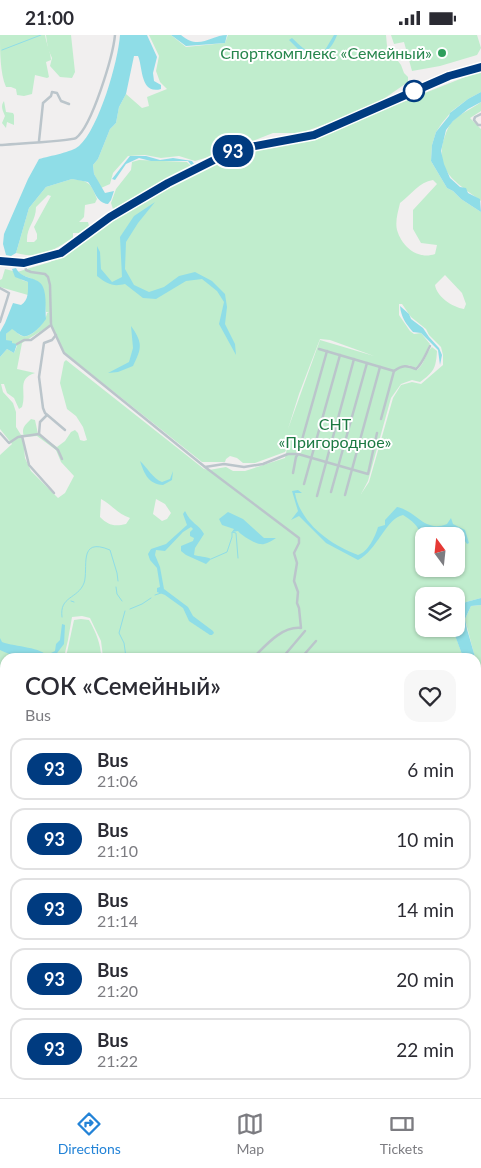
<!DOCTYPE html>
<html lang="en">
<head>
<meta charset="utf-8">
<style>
  :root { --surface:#fff; --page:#f7f7f7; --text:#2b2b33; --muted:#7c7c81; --line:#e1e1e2; --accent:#2383d7 }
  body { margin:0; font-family:Lato,sans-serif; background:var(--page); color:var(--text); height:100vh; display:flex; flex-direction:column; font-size:19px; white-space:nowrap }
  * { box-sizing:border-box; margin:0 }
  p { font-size:16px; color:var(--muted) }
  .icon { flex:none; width:28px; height:28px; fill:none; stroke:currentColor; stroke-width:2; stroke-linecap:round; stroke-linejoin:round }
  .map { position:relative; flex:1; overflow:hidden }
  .sheet { position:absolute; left:0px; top:618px; width:481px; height:446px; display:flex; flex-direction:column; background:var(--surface); border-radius:15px 15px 0 0; box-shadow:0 1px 4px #0004 }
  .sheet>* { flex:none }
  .badge { padding:0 10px; border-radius:16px; font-size:18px; line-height:32px }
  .needle { width:32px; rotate:345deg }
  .fabs { position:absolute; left:415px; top:492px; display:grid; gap:10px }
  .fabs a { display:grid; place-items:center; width:50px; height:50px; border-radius:10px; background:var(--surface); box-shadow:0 1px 4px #0004; font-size:25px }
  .map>.badge { position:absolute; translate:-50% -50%; box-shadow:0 0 0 2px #fff }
  .round { display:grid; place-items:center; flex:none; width:52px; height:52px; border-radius:15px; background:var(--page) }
  .head { display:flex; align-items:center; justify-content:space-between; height:85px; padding:0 25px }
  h1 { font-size:24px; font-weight:600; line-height:38px }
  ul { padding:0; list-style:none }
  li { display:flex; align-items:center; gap:15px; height:62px; margin:0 10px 8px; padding:0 15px; border:2px solid var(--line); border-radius:15px }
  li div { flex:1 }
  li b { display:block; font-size:19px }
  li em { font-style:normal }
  li .badge { min-width:55px; font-weight:700; text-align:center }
  .status { display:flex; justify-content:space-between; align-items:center; height:35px; padding:0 25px; background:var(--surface); direction:ltr }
  .status svg { height:14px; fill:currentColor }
  .tab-bar { display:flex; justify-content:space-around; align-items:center; height:70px; border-top:1px solid var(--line); background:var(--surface); font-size:14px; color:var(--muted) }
  .tab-bar a { display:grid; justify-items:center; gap:2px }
  .tab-bar .active { color:var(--accent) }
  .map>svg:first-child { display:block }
</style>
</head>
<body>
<div class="status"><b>21:00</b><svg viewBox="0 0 49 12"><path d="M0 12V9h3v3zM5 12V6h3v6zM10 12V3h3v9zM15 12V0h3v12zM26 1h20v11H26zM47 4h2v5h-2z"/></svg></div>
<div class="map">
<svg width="481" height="1063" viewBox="0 0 481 1063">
  <rect width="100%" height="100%" fill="#f1efef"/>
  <g fill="#c0edcd" fill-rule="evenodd">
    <path d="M 0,0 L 45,0 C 46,7 51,19 51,25 L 46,27 L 49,42 L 47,43 L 35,40 L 32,59 L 24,61 L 17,60 L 16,54 L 11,52 L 6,52 C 0,38 0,16 0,0 Z"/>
    <path d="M 46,0 L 71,0 L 75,37 L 72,43 L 60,42 L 50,31 L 52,23 L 48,14 Z"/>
    <path d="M 149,0 L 171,0 L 186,12 L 225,8 L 228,0 L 386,0 L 387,11 L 401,30 L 404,38 L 408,42 L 408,47 L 372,72 L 301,98 L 273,98 L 222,118 L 195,126 L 179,121 L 161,123 L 145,120 L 128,121 L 113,138 L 110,149 L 101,153 L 94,139 L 93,130 L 98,124 L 110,94 L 116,88 L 119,72 L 126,59 L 142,73 L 149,71 L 147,62 L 167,54 L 160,47 L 156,36 L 159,21 Z"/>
    <path d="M 391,0 L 477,0 L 481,13 L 477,20 L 440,31 L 412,36 L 404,7 L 394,9 Z"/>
    <path d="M 475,38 L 481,38 L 481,57 L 468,64 L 452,76 L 442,88 L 436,97 L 432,110 L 431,126 L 447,153 L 453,156 L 461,164 L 481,177 L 481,563 L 466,567 L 456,573 L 456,561 L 424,561 L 424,594 L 453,594 L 463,622 L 103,622 L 101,606 L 90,583 L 82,581 L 72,582 L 68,605 L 64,622 L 5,622 L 5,701 L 0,700 L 0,420 L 12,409 L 0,394 L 0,322 L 7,314 L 14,318 L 17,311 L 6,305 L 6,299 L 12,293 C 15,296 19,300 22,301 C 32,304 46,286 47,278 L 49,277 L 46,277 C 43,248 46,248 18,239 L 22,245 L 28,247 L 28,260 L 0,252 L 0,245 L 2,244 L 5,234 L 17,237 L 50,227 L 134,172 L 235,118 L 291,109 L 350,88 ZM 433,145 L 437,149 L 413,175 L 413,194 L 421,208 L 437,210 L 435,219 C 418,225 402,212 397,195 C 395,186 398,177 400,168 C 411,160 419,147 433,145 ZM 445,240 L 462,258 L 466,269 L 464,274 C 452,272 437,262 435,250 ZM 399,269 L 402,269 L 411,282 L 426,294 L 429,300 L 441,312 L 443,320 L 443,330 L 421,349 L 412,347 L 401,350 L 393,363 L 369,447 L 361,459 L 368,446 L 391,363 L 401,349 L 412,345 L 420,347 C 434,337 436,333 437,316 L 432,312 C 425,318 426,327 417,335 L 406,331 L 409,330 L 415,333 L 420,329 L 430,309 L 421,298 L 414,299 L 410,296 L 399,280 ZM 50,288 L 65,318 L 202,427 L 225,427 L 226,424 L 230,421 L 237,423 L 243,428 L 255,428 L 285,417 L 287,413 L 285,423 L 245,436 L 233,436 L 226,432 L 209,435 L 204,434 L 66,325 L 64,327 L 60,348 L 67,374 L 76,381 L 83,392 L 87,405 L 84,406 L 80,405 L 78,398 L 75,395 L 71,397 L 65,406 L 57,412 L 38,399 L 35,385 L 31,384 C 25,390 21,393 24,402 L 37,401 L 56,415 L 61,427 L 74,441 L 65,458 L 58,463 L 31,436 L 25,423 L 23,403 L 16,392 L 16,377 L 13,368 L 3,357 L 1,349 L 4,349 L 7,358 L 14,363 L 19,374 L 22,372 C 27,357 16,344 35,338 L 17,334 L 22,308 L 49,291 ZM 320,304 L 330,305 L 374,321 L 320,305 L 288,394 L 299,359 ZM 101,464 C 112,470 118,479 130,483 L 126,489 C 114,492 108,490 100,482 ZM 156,464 L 165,469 L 171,478 L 167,484 L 162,486 L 153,479 ZM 424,501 L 456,501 L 456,534 L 424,534 Z"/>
    <path d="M 4,66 L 6,77 L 13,78 L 14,80 L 14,90 L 7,87 L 6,93 L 2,88 L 5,81 C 3,76 0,71 4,66 Z"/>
    <path d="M 481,67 L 481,76 L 470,83 L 481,94 L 481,166 C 462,151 435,139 443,107 C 446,98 448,90 455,84 C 463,77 473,73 481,67 Z"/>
    <path d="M 139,125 L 187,127 L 192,132 L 183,135 L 113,174 L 111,168 L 116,154 L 131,135 L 132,127 Z"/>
    <path d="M 72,144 C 89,146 91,148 97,164 L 95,168 L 85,170 L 84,182 L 79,187 L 88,187 L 89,191 L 79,198 L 73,198 L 73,203 C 51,216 42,225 16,218 L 29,173 L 46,152 ZM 48,160 L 51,161 L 34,192 L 37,199 L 37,204 L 34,207 L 27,207 C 26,192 36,187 36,172 Z"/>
    <path d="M 481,570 L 481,646 L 465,584 L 471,571 Z"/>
    <path d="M 81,584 L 89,585 C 96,597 101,610 101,622 L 66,622 L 74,585 Z"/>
    <path d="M 476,674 L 481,685 L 481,829 L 476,824 Z"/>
    <path d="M 0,701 L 5,702 L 5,907 L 0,909 Z"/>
    <path d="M 476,866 L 481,872 L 481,1063 L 442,1063 L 446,1059 L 476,1059 Z"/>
    <path d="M 5,910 L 5,980 L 0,981 L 0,911 Z"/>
    <path d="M 5,981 L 5,1049 L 0,1050 L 0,982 Z"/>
    <path d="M 131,1059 L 279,1059 L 279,1063 L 138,1063 Z"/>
    <path d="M 288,1059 L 383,1059 L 385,1063 L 290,1063 Z"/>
  </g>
  <g fill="#8fdde7">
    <path d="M 120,0 L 147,0 L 157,22 L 153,38 L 154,46 L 161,50 L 161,54 C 140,60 143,32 138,21 L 134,21 L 126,59 L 119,72 L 116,88 L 110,94 L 98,124 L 93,130 L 94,139 L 105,158 L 114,156 L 111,165 L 108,169 C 96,168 95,155 88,147 L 72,144 L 46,152 L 29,173 L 16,218 L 11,221 L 6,220 L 3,209 L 4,199 L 28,144 L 39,124 C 50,121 72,117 79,111 C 99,93 118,27 120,0 Z"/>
    <path d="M 171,0 L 181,0 C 199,16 211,0 227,0 L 225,8 L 186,11 Z"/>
    <path d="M 334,0 L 337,0 C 332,15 317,29 301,17 C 297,13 293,9 289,5 L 292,3 C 303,13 308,21 325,15 Z"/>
    <path d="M 481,57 L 481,67 L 468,74 L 453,86 L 446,95 L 441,116 L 444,129 L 450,143 L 460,152 L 466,153 L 468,158 L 480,164 L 481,177 L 461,164 L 453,156 L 447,153 L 431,126 L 432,110 L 436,97 L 449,81 L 450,78 L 468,64 Z"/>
    <path d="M 130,121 L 146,121 L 160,125 L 173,123 L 192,126 L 194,129 L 191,130 L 188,126 L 151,126 L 139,123 L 126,129 L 115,145 L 112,144 Z"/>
    <path d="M 155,167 L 138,188 L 126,207 L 125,234 L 134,250 L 149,257 L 164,252 L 179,241 L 195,237 L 212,246 L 225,259 L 227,272 L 225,289 L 235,309 L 236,320 L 219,289 L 224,267 L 217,256 L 202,244 L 186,246 L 156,264 L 143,263 L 125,249 C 113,252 107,249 97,241 L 97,211 L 100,217 L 101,234 L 112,247 L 122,242 L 120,202 L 134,181 Z"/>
    <path d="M 16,233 C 21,245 39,241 43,252 C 47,261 45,275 46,284 C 42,290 31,303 23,301 C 19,300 15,296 12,294 L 6,299 L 6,305 L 12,306 L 12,308 L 17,309 L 14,318 L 7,314 L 0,322 L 0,297 L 5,288 L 13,268 L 21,270 C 29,265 28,256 28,247 L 15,242 L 12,234 Z"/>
    <path d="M 400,271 L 409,279 L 411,284 L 423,293 L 429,302 L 439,313 L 442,320 L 440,330 L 438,315 L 421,298 L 413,297 C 406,289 401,282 400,271 Z"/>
    <path d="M 131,291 C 143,308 142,313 133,331 L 118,337 L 108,338 L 129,327 L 133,313 Z"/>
    <path d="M 140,426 C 147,432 153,444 162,447 L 170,444 L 173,436 L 172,445 L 163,450 C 148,449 144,438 140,426 Z"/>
    <path d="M 298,455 L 302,458 L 295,458 C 300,488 331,510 358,520 C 368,517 375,502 378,492 L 385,490 L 385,485 L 397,472 C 417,476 424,498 447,489 L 451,483 L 453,489 L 465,495 L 469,508 L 467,509 C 461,500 457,494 446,494 L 443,501 L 424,501 L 424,524 C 411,511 434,498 403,480 C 386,483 377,516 358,525 L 326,508 L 299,481 L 291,485 L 298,476 L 292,456 Z"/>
    <path d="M 185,476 C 191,489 199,489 204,499 L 195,513 L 194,520 C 199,522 206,521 211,524 L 206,529 L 186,520 L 181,516 L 181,511 L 193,506 L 194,503 L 190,501 L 190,497 L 193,494 L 191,492 L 183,497 L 165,516 L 156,515 L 155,520 L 160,532 L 164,554 L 188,572 L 193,581 L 213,596 L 214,598 L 212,600 L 210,600 L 189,586 L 183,573 L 165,560 L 157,557 L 157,553 L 160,552 L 157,533 L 150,525 L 148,519 L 151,514 L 166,509 L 187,490 L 183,479 Z"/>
    <path d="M 228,477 L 243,484 L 264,503 L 276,503 C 273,505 268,508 264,509 C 258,511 242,501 238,496 L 232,497 L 234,494 L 222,490 L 219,484 Z"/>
    <path d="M 481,563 L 481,570 L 471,571 L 465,584 L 467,594 L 475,622 L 463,622 L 453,595 L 456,594 L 456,573 L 466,567 Z"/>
    <path d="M 62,589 L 65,590 L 64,609 L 54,622 C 35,623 17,624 0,615 L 0,603 L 2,607 C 16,612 42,612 48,622 L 49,619 L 55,616 L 56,609 L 60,605 Z"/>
    <path d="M 476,626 L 481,646 L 481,685 L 476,674 Z"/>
  </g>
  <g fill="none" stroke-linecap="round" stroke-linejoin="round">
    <g stroke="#8fdde7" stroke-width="1">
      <path d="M 2,15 L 41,0"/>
      <path d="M 211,524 L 227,517 L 232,502 L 232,497 L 236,498 L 238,523"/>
      <path d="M 116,552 L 117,559 L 122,566"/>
      <path d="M 155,560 L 161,558"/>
      <path d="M 71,566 L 74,567"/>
      <path d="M 130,574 L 142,569 L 151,563"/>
      <path d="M 125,576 L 119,598 L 124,608 L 126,622"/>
      <path d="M 62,582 C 59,561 78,564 84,548 C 89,534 77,501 110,515 L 117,538 L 118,546"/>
    </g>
    <g stroke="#bbc5cb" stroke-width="2.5">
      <path d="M 481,79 L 475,82 L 474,85 L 478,90 L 481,90"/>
      <path d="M 39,106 L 43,68 L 51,61 L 52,57 L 57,58 L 61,66 L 69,69"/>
      <path d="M 0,110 C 11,109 72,106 76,103 C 92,91 113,21 115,0"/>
      <path d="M 24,228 L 26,235 L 31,237 L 45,239 L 48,242 L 50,250 L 51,290 L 64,318 L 205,432 L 224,429 L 244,432 L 263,429 L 288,419 L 298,419 L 368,439 L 377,398"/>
      <path d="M 0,253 L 9,258 L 0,287"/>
      <path d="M 56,300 L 52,305 L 44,308 L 39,342 L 43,373 L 45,378 L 65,395"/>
      <path d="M 17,309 L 24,305 L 31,305 L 51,290"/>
      <path d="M 319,314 L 394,336 C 402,330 407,330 416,334 C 423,328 425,320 430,311"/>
      <path d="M 381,384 L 394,336"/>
      <path d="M 0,398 L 9,408 L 18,402 L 39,399 L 58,415 L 62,424"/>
      <path d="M 39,399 L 40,387 L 47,380"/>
      <path d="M 22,401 L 29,430 L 54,458"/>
      <path d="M 205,432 L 299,503 L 299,508 L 294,518 L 297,528 L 294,546 L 298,557 L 297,568 L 299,573 L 301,593 C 282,591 266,610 254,622"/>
      <path d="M 293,438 L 296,422 L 298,419 L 327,316"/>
      <path d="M 304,449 L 340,320"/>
      <path d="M 331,457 L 367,328"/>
      <path d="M 345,460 L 380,332"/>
      <path d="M 317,461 L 354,324"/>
      <path d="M 283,622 L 305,596"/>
      <path d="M 302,622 L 316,606"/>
      <path d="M 0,653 L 5,656"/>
      <path d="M 0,801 L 5,800"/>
      <path d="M 0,910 L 5,908"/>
      <path d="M 0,1051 L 5,1050"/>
      <path d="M 130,1059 L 136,1063"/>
      <path d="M 154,1063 L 157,1059"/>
    </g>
    <path stroke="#b0c1cc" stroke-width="4" d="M 0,226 L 24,228 L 61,218 L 110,182 L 168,148 L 234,115 L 314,100 L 449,41 L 481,32"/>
  </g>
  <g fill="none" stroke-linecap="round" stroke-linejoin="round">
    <g stroke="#fff" stroke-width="11">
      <path id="line" d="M 0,226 L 24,228 L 61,218 L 110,182 L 168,148 L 234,115 L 314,100 L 449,41 L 481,32"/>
    </g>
    <use href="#line" stroke="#003b80" stroke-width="8"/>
  </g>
  <circle fill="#2e9e5b" stroke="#fff" stroke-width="2" cx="442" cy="18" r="5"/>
  <circle fill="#fff" stroke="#003b80" stroke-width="2.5" cx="414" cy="56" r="10"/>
  <g text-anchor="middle" stroke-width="4" stroke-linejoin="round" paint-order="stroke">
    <g font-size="16" fill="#27864d" stroke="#fff" text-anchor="end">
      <text x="432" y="24">Спорткомплекс «Семейный»</text>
    </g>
    <g font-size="16" fill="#1c7942" stroke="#fff">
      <text x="335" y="395">СНТ<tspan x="335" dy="18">«Пригородное»</tspan></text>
    </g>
  </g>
</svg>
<div class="fabs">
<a><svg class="needle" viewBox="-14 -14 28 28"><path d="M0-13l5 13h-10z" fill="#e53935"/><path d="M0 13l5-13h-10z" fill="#7c7c81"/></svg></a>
<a><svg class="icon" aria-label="layers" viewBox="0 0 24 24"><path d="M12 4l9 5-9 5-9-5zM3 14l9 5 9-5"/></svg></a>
</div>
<b class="badge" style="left:233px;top:116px;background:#003b80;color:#fff">93</b>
<section class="sheet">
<div class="head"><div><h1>СОК «Семейный»</h1><p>Bus</p></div><a class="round"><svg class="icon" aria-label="heart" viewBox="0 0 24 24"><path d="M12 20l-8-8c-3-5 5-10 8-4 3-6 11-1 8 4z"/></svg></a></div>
<ul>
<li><span class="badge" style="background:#003b80;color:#fff">93</span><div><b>Bus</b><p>21:06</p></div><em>6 min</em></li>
<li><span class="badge" style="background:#003b80;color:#fff">93</span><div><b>Bus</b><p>21:10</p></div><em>10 min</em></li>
<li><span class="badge" style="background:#003b80;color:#fff">93</span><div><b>Bus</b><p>21:14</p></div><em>14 min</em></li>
<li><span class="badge" style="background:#003b80;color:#fff">93</span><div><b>Bus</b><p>21:20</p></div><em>20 min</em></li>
<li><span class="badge" style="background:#003b80;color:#fff">93</span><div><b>Bus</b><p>21:22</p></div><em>22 min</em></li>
</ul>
</section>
</div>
<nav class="tab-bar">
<a class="active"><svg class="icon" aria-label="directions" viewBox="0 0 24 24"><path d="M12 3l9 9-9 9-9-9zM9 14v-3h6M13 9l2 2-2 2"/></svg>Directions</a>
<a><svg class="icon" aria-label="map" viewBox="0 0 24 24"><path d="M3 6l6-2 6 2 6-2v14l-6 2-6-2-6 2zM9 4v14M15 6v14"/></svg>Map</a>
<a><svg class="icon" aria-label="tickets" viewBox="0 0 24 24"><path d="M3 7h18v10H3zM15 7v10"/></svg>Tickets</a>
</nav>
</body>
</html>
